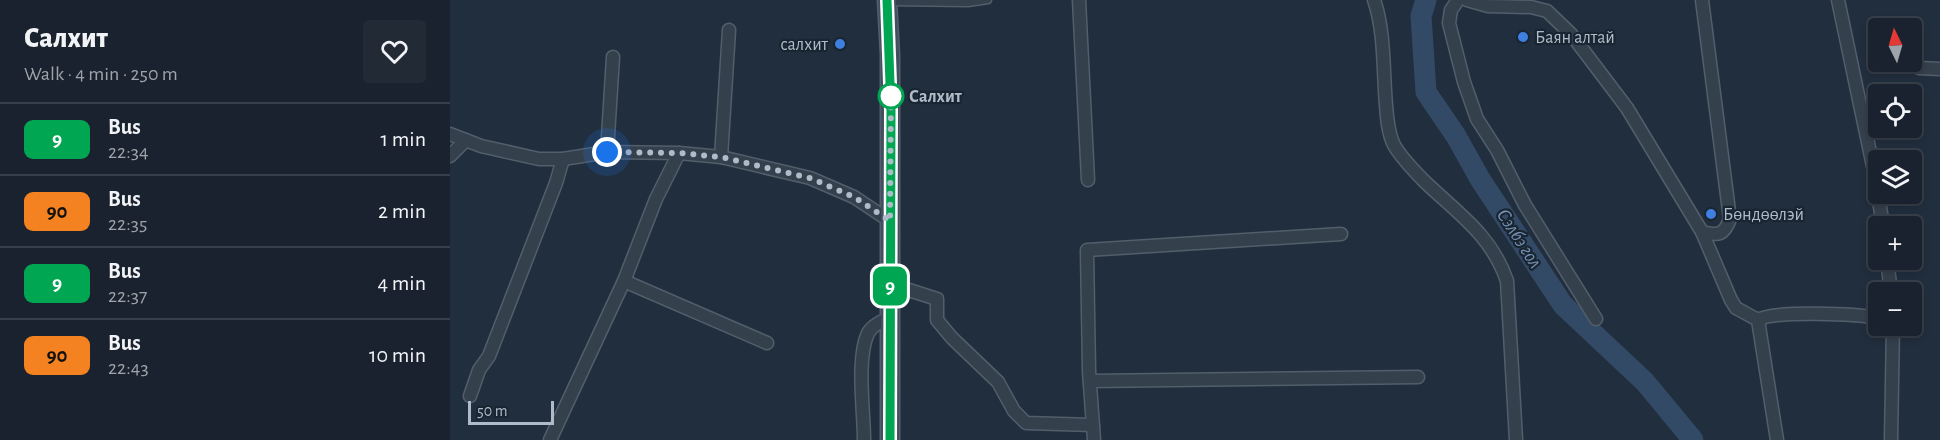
<!DOCTYPE html>
<html lang="en">
<head>
<meta charset="utf-8">
<style>
  :root { --surface:#19222e; --page:#222a36; --text:#f1f3f6; --muted:#9fa4aa; --line:#373f4a }
  body { margin:0; font-family:"Alegreya Sans",sans-serif; background:var(--page); color:var(--text); height:100vh; display:flex; flex-direction:column; font-size:22px; white-space:nowrap }
  * { box-sizing:border-box; margin:0 }
  p { font-size:20px; color:var(--muted) }
  .icon { flex:none; width:33px; height:33px; fill:none; stroke:currentColor; stroke-width:2; stroke-linecap:round; stroke-linejoin:round }
  .map { position:relative; flex:1; overflow:hidden }
  .side { display:flex; flex-direction:column; background:var(--surface); width:450px }
  .side>* { flex:none }
  .badge { padding:0 12px; border-radius:9px; font-size:21px; line-height:39px }
  .needle { width:39px; rotate:355deg }
  .controls { position:absolute; left:1418px; top:18px; display:grid; gap:12px }
  .controls a { display:grid; place-items:center; width:54px; height:54px; border-radius:6px; background:var(--surface); box-shadow:0 3px 9px #0003,0 0 0 2px var(--line); font-size:30px }
  .scale { position:absolute; left:18px; bottom:15px; width:86px; box-sizing:border-box; padding-left:6px; border:3px solid #b0bbc9; border-top:0; font-size:16px; line-height:21px; white-space:nowrap; color:#b0bbc9; -webkit-text-stroke:4px #1a2532; paint-order:stroke }
  .you { position:absolute; width:30px; height:30px; margin:-15px; border:4px solid #fff; border-radius:50%; background:#1a73e8; box-shadow:0 0 0 9px #1a73e833 }
  .map>.badge { position:absolute; translate:-50% -50%; box-shadow:0 0 0 3px #fff }
  .round { display:grid; place-items:center; flex:none; width:63px; height:63px; border-radius:6px; background:var(--page) }
  .head { display:flex; align-items:center; justify-content:space-between; height:102px; padding:0 24px }
  h1 { font-size:28px; font-weight:800; line-height:45px }
  ul { padding:0; list-style:none }
  li { display:flex; align-items:center; gap:18px; height:72px; padding:0 24px; border-top:2px solid var(--line) }
  li div { flex:1 }
  li b { display:block; font-size:22px }
  li em { font-style:normal }
  li .badge { min-width:66px; font-weight:700; text-align:center }
  main { display:flex; flex:1; min-height:0 }
  .map>svg:first-child { display:block }
</style>
</head>
<body>
<main>
<section class="side">
<div class="head"><div><h1>Салхит</h1><p>Walk · 4 min · 250 m</p></div><a class="round"><svg class="icon" aria-label="heart" viewBox="0 0 24 24"><path d="M12 20l-8-8c-3-5 5-10 8-4 3-6 11-1 8 4z"/></svg></a></div>
<ul>
<li><span class="badge" style="background:#00a651;color:#fff">9</span><div><b>Bus</b><p>22:34</p></div><em>1 min</em></li>
<li><span class="badge" style="background:#f58220;color:#111">90</span><div><b>Bus</b><p>22:35</p></div><em>2 min</em></li>
<li><span class="badge" style="background:#00a651;color:#fff">9</span><div><b>Bus</b><p>22:37</p></div><em>4 min</em></li>
<li><span class="badge" style="background:#f58220;color:#111">90</span><div><b>Bus</b><p>22:43</p></div><em>10 min</em></li>
</ul>
</section>
<div class="map">
<svg width="1490" height="440" viewBox="0 0 1490 440">
  <rect width="100%" height="100%" fill="#212e3d"/>
  <g fill="none" stroke-linecap="round" stroke-linejoin="round">
    <path stroke="#334a66" stroke-width="21" d="M 976,0 L 971,16 L 976,92 L 1006,136 L 1030,179 L 1113,305 L 1195,382 L 1243,440"/>
    <g stroke="#535e6b" stroke-width="9">
      <path id="service" d="M 438,2 L 518,3 L 538,0"/>
    </g>
    <g stroke="#535e6b" stroke-width="15">
      <g id="minor">
        <path d="M 629,0 L 638,180"/>
        <path d="M 924,0 C 935,31 933,72 936,105 C 937,118 938,133 944,145 C 951,158 963,169 973,180 C 1007,213 1041,234 1057,281 L 1066,440"/>
        <path d="M 1008,0 L 1001,10 L 999,23 L 1014,82 L 1027,119 L 1047,150 L 1075,205 L 1146,319"/>
        <path d="M 1017,0 L 1038,6 L 1081,7 L 1097,11 L 1121,34 L 1177,108 L 1252,232 L 1281,300 L 1286,308 L 1308,320 L 1327,440"/>
        <path d="M 1388,0 L 1428,190"/>
        <path d="M 1469,68 L 1490,69"/>
        <path d="M 0,134 L 31,146 L 89,159 L 113,159 L 157,152 L 229,153 L 271,157 L 360,178 L 404,197 L 440,221"/>
        <path d="M 157,152 L 163,57"/>
        <path d="M 0,156 L 16,140"/>
        <path d="M 271,157 L 279,30"/>
        <path d="M 1428,194 L 1433,226"/>
        <path d="M 1252,232 C 1269,236 1274,235 1280,219 L 1252,0"/>
        <path d="M 1437,260 L 1441,292"/>
        <path d="M 174,281 L 317,343"/>
        <path d="M 440,284 L 487,299 L 487,320 L 502,338 L 548,382 L 564,411 L 576,423 L 643,425"/>
        <path d="M 1308,320 C 1323,310 1408,314 1428,318"/>
        <path d="M 640,381 L 968,377"/>
        <path d="M 20,396 L 29,370 L 39,356 L 106,183 L 113,159"/>
        <path d="M 100,440 L 174,281 L 206,199 L 229,153"/>
        <path d="M 414,440 C 414,411 406,359 418,333 C 422,326 432,320 440,319"/>
        <path d="M 644,440 L 639,371 L 637,250 L 891,234"/>
        <path d="M 1441,440 L 1443,326"/>
      </g>
    </g>
    <g stroke="#535e6b" stroke-width="21">
      <path id="secondary" d="M 437,0 L 440,55 L 440,440"/>
    </g>
    <use href="#service" stroke="#35404d" stroke-width="6"/>
    <use href="#minor" stroke="#35404d" stroke-width="12"/>
    <use href="#secondary" stroke="#424f61" stroke-width="18"/>
  </g>
  <g fill="none" stroke-linecap="round" stroke-linejoin="round">
    <g stroke="#fff" stroke-width="14">
      <path id="line" d="M 437,0 L 441,111 L 440,440"/>
    </g>
    <use href="#line" stroke="#00a651" stroke-width="9"/>
    <path stroke="#b0bbc9" stroke-width="6" stroke-dasharray="0 10.8" d="M 157,152 L 229,153 L 271,157 L 360,178 L 404,197 L 440,221 L 441,92 L 441,96"/>
  </g>
  <g fill="#3f7fe0" stroke="#1a2532" stroke-width="2">
    <circle cx="1073" cy="37" r="6"/>
    <circle cx="390" cy="44" r="6"/>
    <circle cx="1261" cy="214" r="6"/>
  </g>
  <circle fill="#fff" stroke="#00a651" stroke-width="3" cx="441" cy="96" r="12"/>
  <g text-anchor="middle" stroke-width="4.5" stroke-linejoin="round" paint-order="stroke">
    <g font-size="18" fill="#b0bbc9" stroke="#1a2532" text-anchor="start">
      <text x="1085" y="43">Баян алтай</text>
      <text x="378" y="50" text-anchor="end">салхит</text>
      <text x="1273" y="220">Бөндөөлэй</text>
    </g>
    <g font-size="18" font-weight="bold" fill="#b0bbc9" stroke="#1a2532" text-anchor="start">
      <text x="459" y="102">Салхит</text>
    </g>
    <g font-size="20" font-style="italic" fill="#7592b3" stroke="#1a2532">
      <text transform="translate(1070 238) rotate(57)" y="7">Сэлбэ гол</text>
    </g>
  </g>
</svg>
<div class="controls">
<a><svg class="needle" viewBox="-14 -14 28 28"><path d="M0-13l5 13h-10z" fill="#e53935"/><path d="M0 13l5-13h-10z" fill="#9fa4aa"/></svg></a>
<a><svg class="icon" aria-label="locate" viewBox="0 0 24 24"><circle cx="12" cy="12" r="6"/><path d="M12 2v4M12 18v4M2 12h4M18 12h4"/></svg></a>
<a><svg class="icon" aria-label="layers" viewBox="0 0 24 24"><path d="M12 4l9 5-9 5-9-5zM3 14l9 5 9-5"/></svg></a>
<a>+</a>
<a>−</a>
</div>
<div class="scale">50 m</div>
<div class="you" style="left:157px;top:152px"></div>
<b class="badge" style="left:440px;top:286px;background:#00a651;color:#fff">9</b>
</div>
</main>
</body>
</html>
